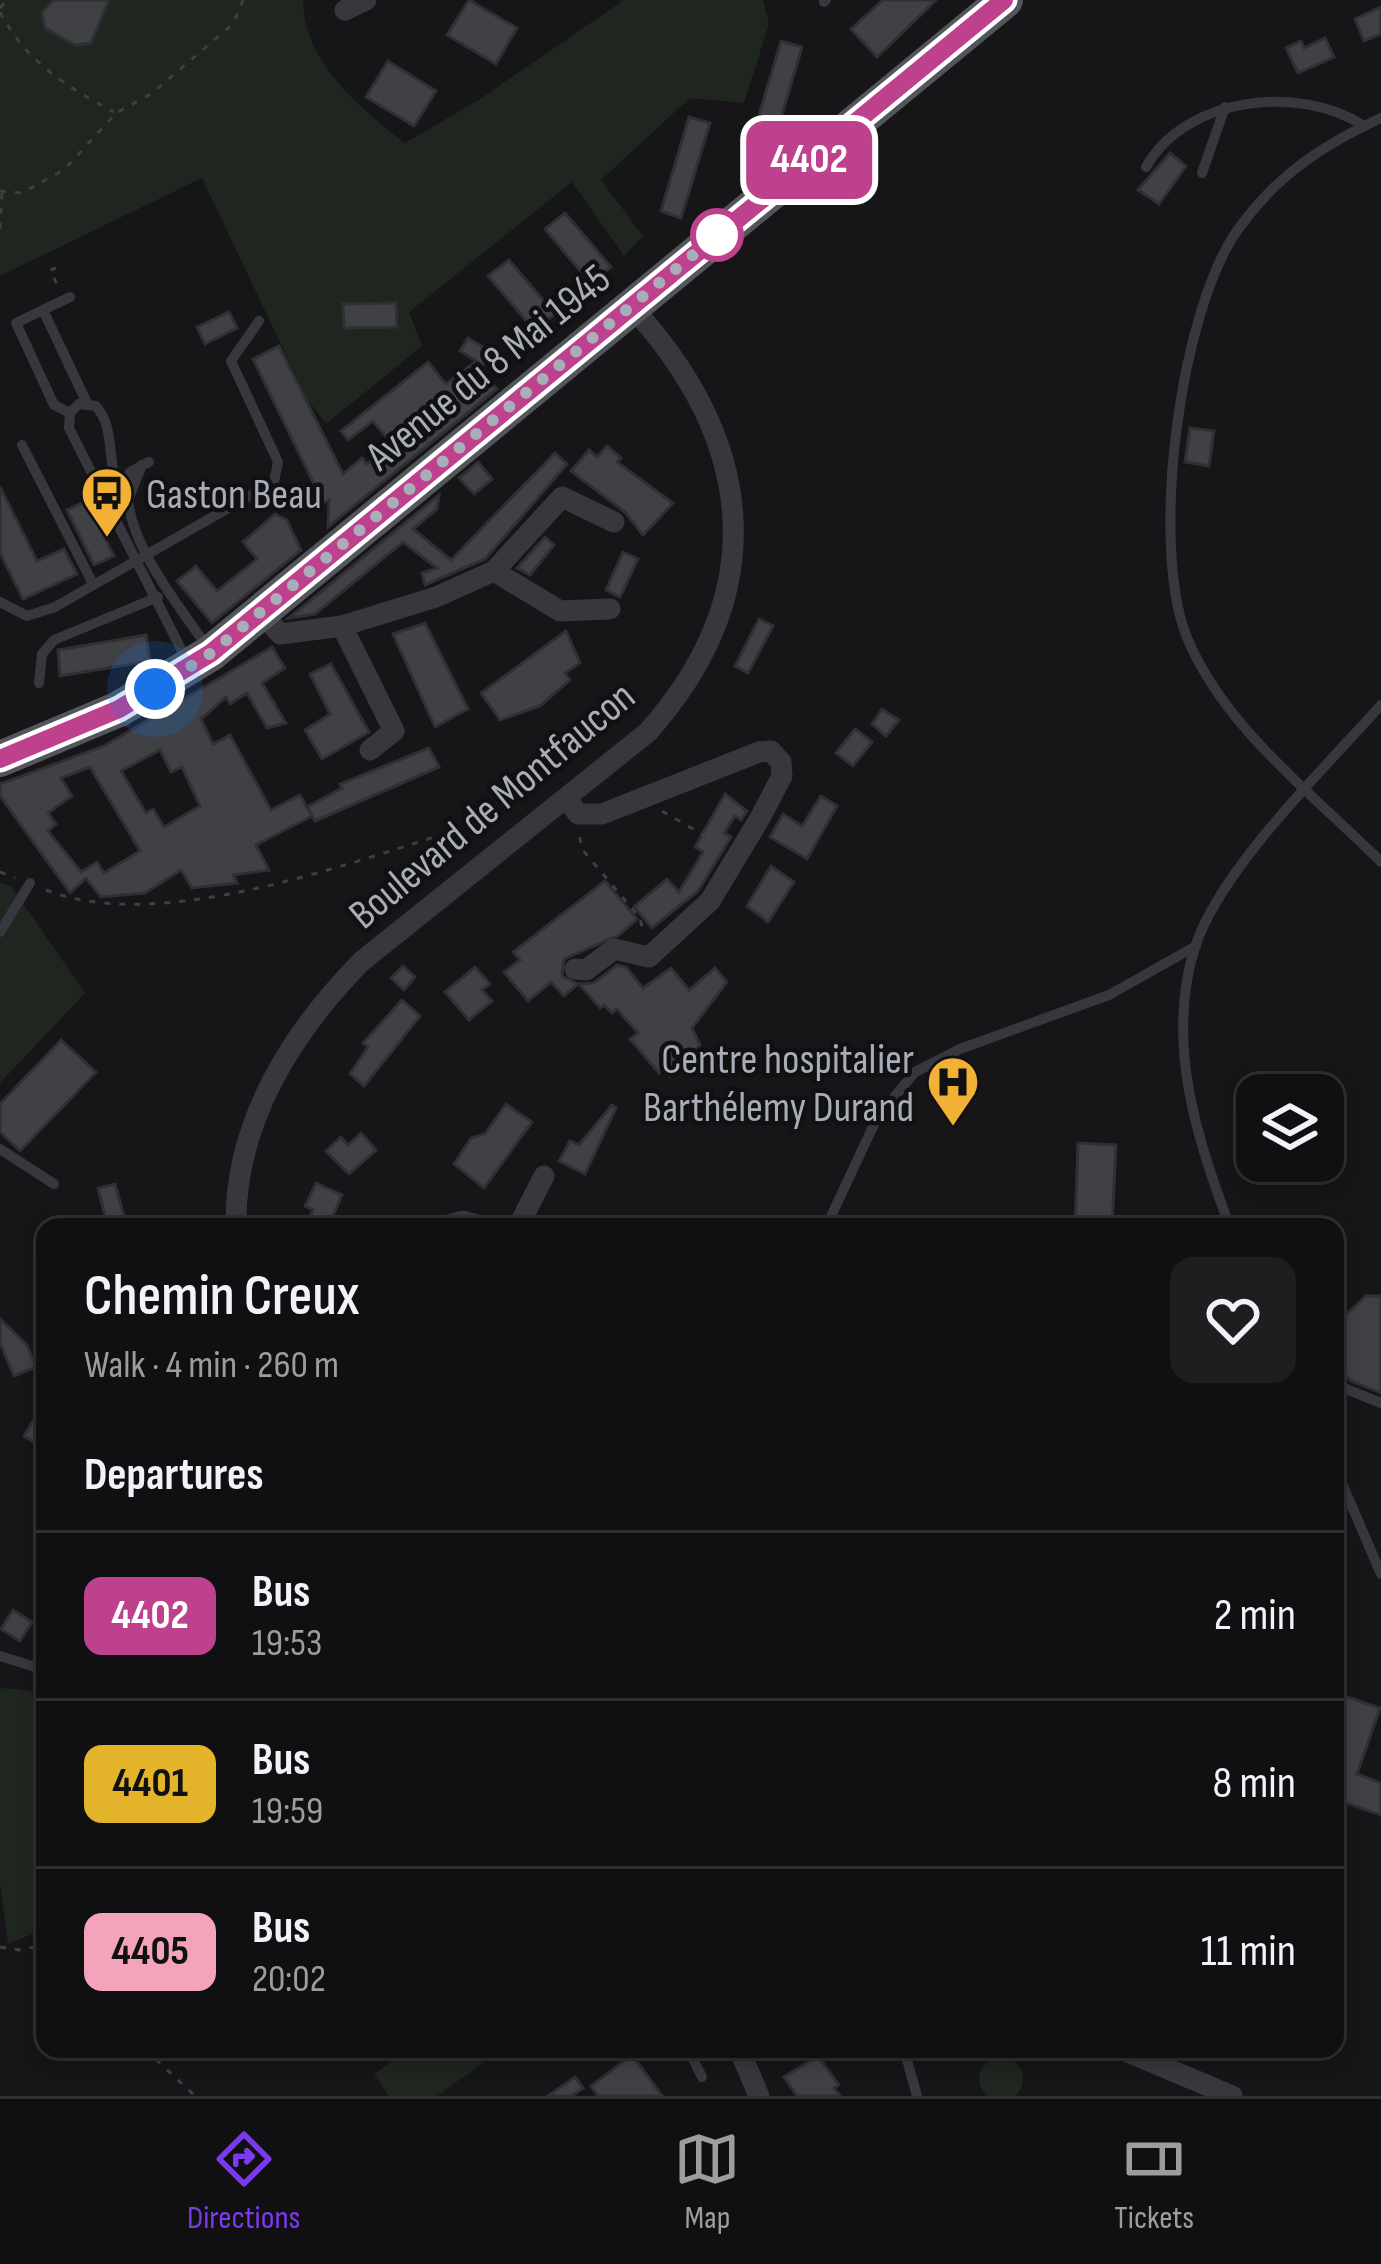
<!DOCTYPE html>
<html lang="en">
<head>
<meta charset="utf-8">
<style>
  :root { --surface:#101012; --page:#1e1e20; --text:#f1f3f6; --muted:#9c9d9f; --line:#303032; --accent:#7c3aed }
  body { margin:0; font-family:"Sofia Sans Condensed",sans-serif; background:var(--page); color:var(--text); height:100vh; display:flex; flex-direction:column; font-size:45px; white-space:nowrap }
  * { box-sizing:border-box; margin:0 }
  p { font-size:39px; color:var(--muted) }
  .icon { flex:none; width:66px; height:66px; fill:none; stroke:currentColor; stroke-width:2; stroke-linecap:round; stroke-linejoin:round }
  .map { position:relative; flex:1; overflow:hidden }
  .side { position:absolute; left:36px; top:1218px; width:1308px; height:840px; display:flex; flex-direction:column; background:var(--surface); border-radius:24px; box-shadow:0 6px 18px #0003,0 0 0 3px var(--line) }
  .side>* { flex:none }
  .badge { padding:0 24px; border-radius:18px; font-size:42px; line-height:78px }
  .buttons { position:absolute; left:1236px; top:1074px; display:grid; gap:24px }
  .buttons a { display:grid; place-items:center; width:108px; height:108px; border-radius:24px; background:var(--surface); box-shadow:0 6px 18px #0003,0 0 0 3px var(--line); font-size:60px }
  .you { position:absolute; width:60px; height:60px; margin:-30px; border:9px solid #fff; border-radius:50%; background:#1a73e8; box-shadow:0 0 0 18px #1a73e833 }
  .map>.badge { position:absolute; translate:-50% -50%; box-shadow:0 0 0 6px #fff }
  h2 { padding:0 48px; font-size:45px; line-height:108px }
  .round { display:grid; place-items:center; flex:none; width:126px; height:126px; border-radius:24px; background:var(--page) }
  .head { display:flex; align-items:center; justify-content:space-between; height:204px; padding:0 48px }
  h1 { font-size:57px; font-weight:600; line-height:90px }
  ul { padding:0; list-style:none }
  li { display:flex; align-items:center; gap:36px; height:168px; padding:0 48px; border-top:3px solid var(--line) }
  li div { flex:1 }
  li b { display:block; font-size:45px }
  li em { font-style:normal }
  li .badge { min-width:132px; font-weight:700; text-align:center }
  .tabs { display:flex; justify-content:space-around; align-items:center; height:168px; border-top:3px solid var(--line); background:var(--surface); font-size:33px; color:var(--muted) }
  .tabs a { display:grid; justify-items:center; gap:6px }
  .tabs .active { color:var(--accent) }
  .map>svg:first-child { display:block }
</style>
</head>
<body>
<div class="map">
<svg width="1381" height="2096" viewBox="0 0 1381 2096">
  <rect width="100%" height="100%" fill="#161618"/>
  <g fill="#1e261f">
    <path d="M 0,0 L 303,0 C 303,61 360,108 405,143 L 480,99 L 624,0 L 763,0 L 769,24 L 744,103 L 690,98 L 601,180 L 643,236 L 624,256 L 572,182 L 409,312 L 422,346 L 326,424 L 307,399 L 202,178 L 0,276 Z"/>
    <path d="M 0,883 L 11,886 L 85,993 L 0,1083 Z"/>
    <path d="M 0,1688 L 45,1692 L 45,1929 L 8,1944 L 0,1884 Z"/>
    <path d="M 410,2049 L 475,2049 L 484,2062 L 437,2096 L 389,2096 L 374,2074 Z"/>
    <circle cx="1001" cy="2079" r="22"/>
  </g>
  <g fill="#404145" stroke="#303034" stroke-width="3" fill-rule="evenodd">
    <path d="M 54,0 L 109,0 L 91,43 L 75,45 L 45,28 L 42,12 Z"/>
    <path d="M 469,0 L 517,28 L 496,64 L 447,35 Z"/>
    <path d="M 883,0 L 936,0 L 877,57 L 851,29 Z"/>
    <path d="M 1381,7 L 1381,34 L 1364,41 L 1355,19 Z"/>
    <path d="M 1325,38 L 1334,57 L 1298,73 L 1286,48 L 1301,41 L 1304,48 Z"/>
    <path d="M 781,41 L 802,47 L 774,142 L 753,135 Z"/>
    <path d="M 388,61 L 436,91 L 414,126 L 366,97 Z"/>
    <path d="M 689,117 L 710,123 L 681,218 L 661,211 Z"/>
    <path d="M 1170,153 L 1186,166 L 1159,204 L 1138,190 Z"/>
    <path d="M 565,213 L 611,267 L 591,284 L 545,229 Z"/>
    <path d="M 509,260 L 555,314 L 535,331 L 488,276 Z"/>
    <path d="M 396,303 L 397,327 L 344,328 L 343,304 Z"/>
    <path d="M 229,312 L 237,328 L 205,344 L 197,327 Z"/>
    <path d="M 468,338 L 491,352 L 483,365 L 460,351 Z"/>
    <path d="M 279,346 L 343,474 L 362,458 L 367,464 L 392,444 L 373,421 L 348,440 L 341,431 L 428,362 L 446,384 L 475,362 L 497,389 L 328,527 L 329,500 L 311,508 L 302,490 L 314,484 L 253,359 Z"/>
    <path d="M 1190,428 L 1214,431 L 1209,466 L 1185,462 Z"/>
    <path d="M 607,446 L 621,458 L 617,462 L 673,503 L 643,535 L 626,513 L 571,471 L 589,450 L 597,457 Z"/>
    <path d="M 555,453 L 567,464 L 485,559 L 425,585 L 422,573 L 437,568 L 403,542 L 315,614 L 289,618 L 439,495 L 437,509 L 413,529 L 451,560 Z"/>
    <path d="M 478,462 L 492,479 L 474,494 L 459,478 Z"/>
    <path d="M 0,487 L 37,561 L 64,549 L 77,574 L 23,599 L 0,553 Z"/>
    <path d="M 86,501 L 114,556 L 94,565 L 67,510 Z"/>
    <path d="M 275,514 L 287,520 L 301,550 L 212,623 L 177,581 L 196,566 L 217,591 L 257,559 L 243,542 Z"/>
    <path d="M 545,537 L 554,545 L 530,575 L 517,568 Z"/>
    <path d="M 623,552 L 638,559 L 620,597 L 606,590 Z"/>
    <path d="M 759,619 L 773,626 L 748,673 L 735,666 Z"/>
    <path d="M 425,623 L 468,709 L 435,727 L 393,634 Z"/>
    <path d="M 566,631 L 580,663 L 565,673 L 570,680 L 540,706 L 500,720 L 481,693 Z"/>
    <path d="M 146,635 L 150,661 L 60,676 L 58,650 Z"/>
    <path d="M 272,647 L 285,668 L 262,683 L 286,723 L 267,728 L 247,693 L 230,704 L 226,697 L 201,719 L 213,744 L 230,735 L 271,810 L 300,795 L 312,816 L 256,845 L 269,870 L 233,875 L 237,883 L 192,888 L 181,870 L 145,893 L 101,897 L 86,878 L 70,893 L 0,796 L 0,784 L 104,746 ZM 160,750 L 171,772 L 182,767 L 200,806 L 164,827 L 153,809 L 146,813 L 121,771 ZM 90,767 L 140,851 L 104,873 L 97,862 L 81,872 L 48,831 L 56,824 L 48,813 L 72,796 L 61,778 Z"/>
    <path d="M 331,664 L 369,732 L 322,759 L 305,730 L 330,714 L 310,674 Z"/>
    <path d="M 882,709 L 899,720 L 886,736 L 872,724 Z"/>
    <path d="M 855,729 L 872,742 L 853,766 L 836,753 Z"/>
    <path d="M 429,748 L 439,767 L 315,821 L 307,807 L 342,788 L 340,784 Z"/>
    <path d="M 725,794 L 747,811 L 741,820 L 735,816 L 724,833 L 731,837 L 698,891 L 652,928 L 634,907 L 667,879 L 679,892 L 703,852 L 695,847 Z"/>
    <path d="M 821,796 L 837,806 L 807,859 L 770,837 L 783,814 L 802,826 Z"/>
    <path d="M 771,866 L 794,882 L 768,922 L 747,906 Z"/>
    <path d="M 605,881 L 637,919 L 619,935 L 564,959 L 562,976 L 578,984 L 564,996 L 551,982 L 528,1001 L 504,972 L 520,960 L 513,952 Z"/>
    <path d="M 617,965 L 626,967 L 643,988 L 671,968 L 689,990 L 715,968 L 727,982 L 692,1028 L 700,1045 L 670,1077 L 662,1070 L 659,1073 L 630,1039 L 638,1033 L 617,1009 L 612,1013 L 604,1005 L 600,1008 L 579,984 L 594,983 Z"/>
    <path d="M 403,966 L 415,977 L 404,990 L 391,978 Z"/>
    <path d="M 475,967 L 490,984 L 482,990 L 492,1001 L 469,1020 L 445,992 Z"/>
    <path d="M 402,1000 L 420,1016 L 364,1086 L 350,1074 L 368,1047 L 363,1043 Z"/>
    <path d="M 61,1040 L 96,1072 L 20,1151 L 0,1132 L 0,1104 Z"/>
    <path d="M 506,1104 L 532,1122 L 484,1188 L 454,1164 L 471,1138 L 485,1134 Z"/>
    <path d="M 612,1105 L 616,1108 L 585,1174 L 559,1161 L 570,1141 L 579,1145 Z"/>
    <path d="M 361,1133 L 376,1150 L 349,1174 L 326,1151 L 341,1137 L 348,1145 Z"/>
    <path d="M 1078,1143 L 1116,1145 L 1112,1227 L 1075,1227 Z"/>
    <path d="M 316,1183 L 342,1195 L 328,1227 L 305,1227 L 313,1210 L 305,1206 Z"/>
    <path d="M 115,1184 L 127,1227 L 108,1227 L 98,1188 Z"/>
    <path d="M 1366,1296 L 1381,1296 L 1381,1393 L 1351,1381 L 1335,1363 L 1335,1325 Z"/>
    <path d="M 0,1319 L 27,1345 L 36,1367 L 14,1376 L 0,1343 Z"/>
    <path d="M 45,1401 L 45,1449 L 24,1436 Z"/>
    <path d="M 13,1610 L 32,1622 L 20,1641 L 1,1629 Z"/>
    <path d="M 1344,1696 L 1380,1708 L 1357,1774 L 1381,1783 L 1381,1815 L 1335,1799 L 1335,1723 Z"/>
    <path d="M 632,2055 L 662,2096 L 598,2096 L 591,2086 Z"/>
    <path d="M 818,2056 L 839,2085 L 834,2088 L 840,2096 L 797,2096 L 784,2077 Z"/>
    <path d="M 575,2077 L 583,2088 L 572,2096 L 548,2096 Z"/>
  </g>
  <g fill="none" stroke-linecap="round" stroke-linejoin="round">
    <g stroke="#3d3f44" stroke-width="3" stroke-dasharray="6 9" stroke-linecap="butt">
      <path d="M 0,8 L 7,0"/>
      <path d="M 0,12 C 26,62 67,87 114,112"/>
      <path d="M 0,191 L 22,193 L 65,169 L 116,113 L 151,94 L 233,24 L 243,0"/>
      <path d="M 0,229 L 2,193"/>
      <path d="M 56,268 L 50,270 L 58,286"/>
      <path d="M 662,811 L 721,845"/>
      <path d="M 580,837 L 581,848 L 640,918 L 643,932"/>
      <path d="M 0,872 L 15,878"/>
      <path d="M 46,890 C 157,934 344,865 453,831"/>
      <path d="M 0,1947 L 19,1950 L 45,1945"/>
      <path d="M 145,2049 L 195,2096"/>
    </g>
    <g stroke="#37383d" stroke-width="10">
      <path d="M 824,2 L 826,0"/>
      <path d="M 1381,118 C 1323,145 1277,175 1239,228 C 1180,309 1150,541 1186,635 C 1222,726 1314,795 1381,862"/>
      <path d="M 1146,167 C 1186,96 1300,84 1364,126"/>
      <path d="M 1202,173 L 1225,107"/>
      <path d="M 43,310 L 87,403"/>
      <path d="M 70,413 L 54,405 L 16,323 L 70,297"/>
      <path d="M 22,445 L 93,584"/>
      <path d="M 149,462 L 130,472 C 114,527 176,602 206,645"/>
      <path d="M 127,502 L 142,465"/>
      <path d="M 126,505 C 103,475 119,432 96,406 L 79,404 L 70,413 L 69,428 L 186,659"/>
      <path d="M 0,602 L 27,616 L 55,607 L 274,482 L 278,462 L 231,361 L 259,321"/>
      <path d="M 39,683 L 42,654 L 54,640 L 158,597"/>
      <path d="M 0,932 L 30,883"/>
      <path d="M 0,1149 L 54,1184"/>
      <path d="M 826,1227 L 877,1118 L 915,1072 L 960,1049 L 1109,995 L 1196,946"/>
      <path d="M 1230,1227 C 1197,1139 1165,1042 1195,947 C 1221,868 1325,768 1381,705"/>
      <path d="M 1335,1379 L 1346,1389 L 1381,1403"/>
      <path d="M 1335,1467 L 1381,1574"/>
      <path d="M 0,1656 L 45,1670"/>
      <path d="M 688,2049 L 702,2077"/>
      <path d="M 904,2049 L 917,2096"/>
    </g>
    <g stroke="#37383d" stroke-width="21">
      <path d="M 345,10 L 366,0"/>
      <path d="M 494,571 L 560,611 L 610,609"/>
      <path d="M 261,612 L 280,634 L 342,626 L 394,731 L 370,750"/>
      <path d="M 342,626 L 436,597 L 494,571 L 562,497 L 614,522"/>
      <path d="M 568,800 L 578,814 L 602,814 L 759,752 L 771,751 L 781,762 L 782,776 L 760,818 L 710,901 L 649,957 L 614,949 L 586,970 L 575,969"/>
      <path d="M 236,1227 C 234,1123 292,1032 362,961 L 648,732 C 773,591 755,441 631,306"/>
      <path d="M 442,1227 L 463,1221 L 484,1227"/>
      <path d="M 518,1227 L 544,1176"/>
      <path d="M 739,2049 L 759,2096"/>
      <path d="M 1121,2049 L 1232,2096"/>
    </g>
    <path stroke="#53555c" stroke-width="36" d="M 0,759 L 119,709 L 211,653 L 1005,0"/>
  </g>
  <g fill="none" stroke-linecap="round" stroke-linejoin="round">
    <g stroke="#fff" stroke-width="27">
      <path id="line" d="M 0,759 L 119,709 L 211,653 L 1004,0"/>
    </g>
    <use href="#line" stroke="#be418e" stroke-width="18"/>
    <path stroke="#a8adb8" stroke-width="12" stroke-dasharray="0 21.6" d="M 155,689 L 211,653 L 717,235"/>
  </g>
  <defs>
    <g id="bus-pin" transform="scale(2.7)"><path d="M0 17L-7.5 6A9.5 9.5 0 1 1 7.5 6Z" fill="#f2b134" stroke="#111113"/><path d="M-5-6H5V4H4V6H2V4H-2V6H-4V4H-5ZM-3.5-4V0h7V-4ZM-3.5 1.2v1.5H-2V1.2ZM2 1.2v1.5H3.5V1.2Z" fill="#111"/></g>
    <g id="hospital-pin" transform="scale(2.7)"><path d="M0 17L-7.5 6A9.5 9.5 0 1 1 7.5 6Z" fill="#f2b134" stroke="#111113"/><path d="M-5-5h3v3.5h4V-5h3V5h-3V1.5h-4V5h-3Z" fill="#111"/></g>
  </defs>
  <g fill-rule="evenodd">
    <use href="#bus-pin" x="107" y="493"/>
    <use href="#hospital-pin" x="953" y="1082"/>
  </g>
  <circle fill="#fff" stroke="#be418e" stroke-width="6" cx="717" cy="235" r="24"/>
  <g text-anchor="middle" stroke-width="9" stroke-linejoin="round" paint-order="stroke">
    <g font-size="42" fill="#a8adb8" stroke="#111113">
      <text transform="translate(487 366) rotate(-39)" y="15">Avenue du 8 Mai 1945</text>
      <text transform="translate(491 804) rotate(-40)" y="15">Boulevard de Montfaucon</text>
    </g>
    <g font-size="42" fill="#a8adb8" stroke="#111113" text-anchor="start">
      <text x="146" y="508">Gaston Beau</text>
      <text x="914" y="1073" text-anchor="end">Centre hospitalier<tspan x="914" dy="48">Barthélemy Durand</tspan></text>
    </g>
  </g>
</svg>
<div class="buttons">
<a><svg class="icon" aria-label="layers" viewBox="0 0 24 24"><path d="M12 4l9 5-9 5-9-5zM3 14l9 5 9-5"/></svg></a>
</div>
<div class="you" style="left:155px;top:689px"></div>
<b class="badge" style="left:809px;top:160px;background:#be418e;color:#fff">4402</b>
<section class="side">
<div class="head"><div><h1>Chemin Creux</h1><p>Walk · 4 min · 260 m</p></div><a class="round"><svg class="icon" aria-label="heart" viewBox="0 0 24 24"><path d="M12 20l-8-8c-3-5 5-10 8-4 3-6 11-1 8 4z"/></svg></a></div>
<h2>Departures</h2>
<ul>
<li><span class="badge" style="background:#be418e;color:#fff">4402</span><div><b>Bus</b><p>19:53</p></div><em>2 min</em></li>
<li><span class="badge" style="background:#e3b32a;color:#111">4401</span><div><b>Bus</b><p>19:59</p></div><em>8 min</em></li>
<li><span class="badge" style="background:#f3a4ba;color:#111">4405</span><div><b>Bus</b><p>20:02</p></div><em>11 min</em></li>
</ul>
</section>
</div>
<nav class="tabs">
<a class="active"><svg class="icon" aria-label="directions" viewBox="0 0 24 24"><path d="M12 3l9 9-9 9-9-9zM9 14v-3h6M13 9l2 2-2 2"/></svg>Directions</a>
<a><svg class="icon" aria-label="map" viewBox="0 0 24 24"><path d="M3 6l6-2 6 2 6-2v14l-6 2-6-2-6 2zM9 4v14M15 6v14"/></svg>Map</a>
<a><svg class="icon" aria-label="tickets" viewBox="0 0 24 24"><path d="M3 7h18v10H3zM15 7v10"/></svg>Tickets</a>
</nav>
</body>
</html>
